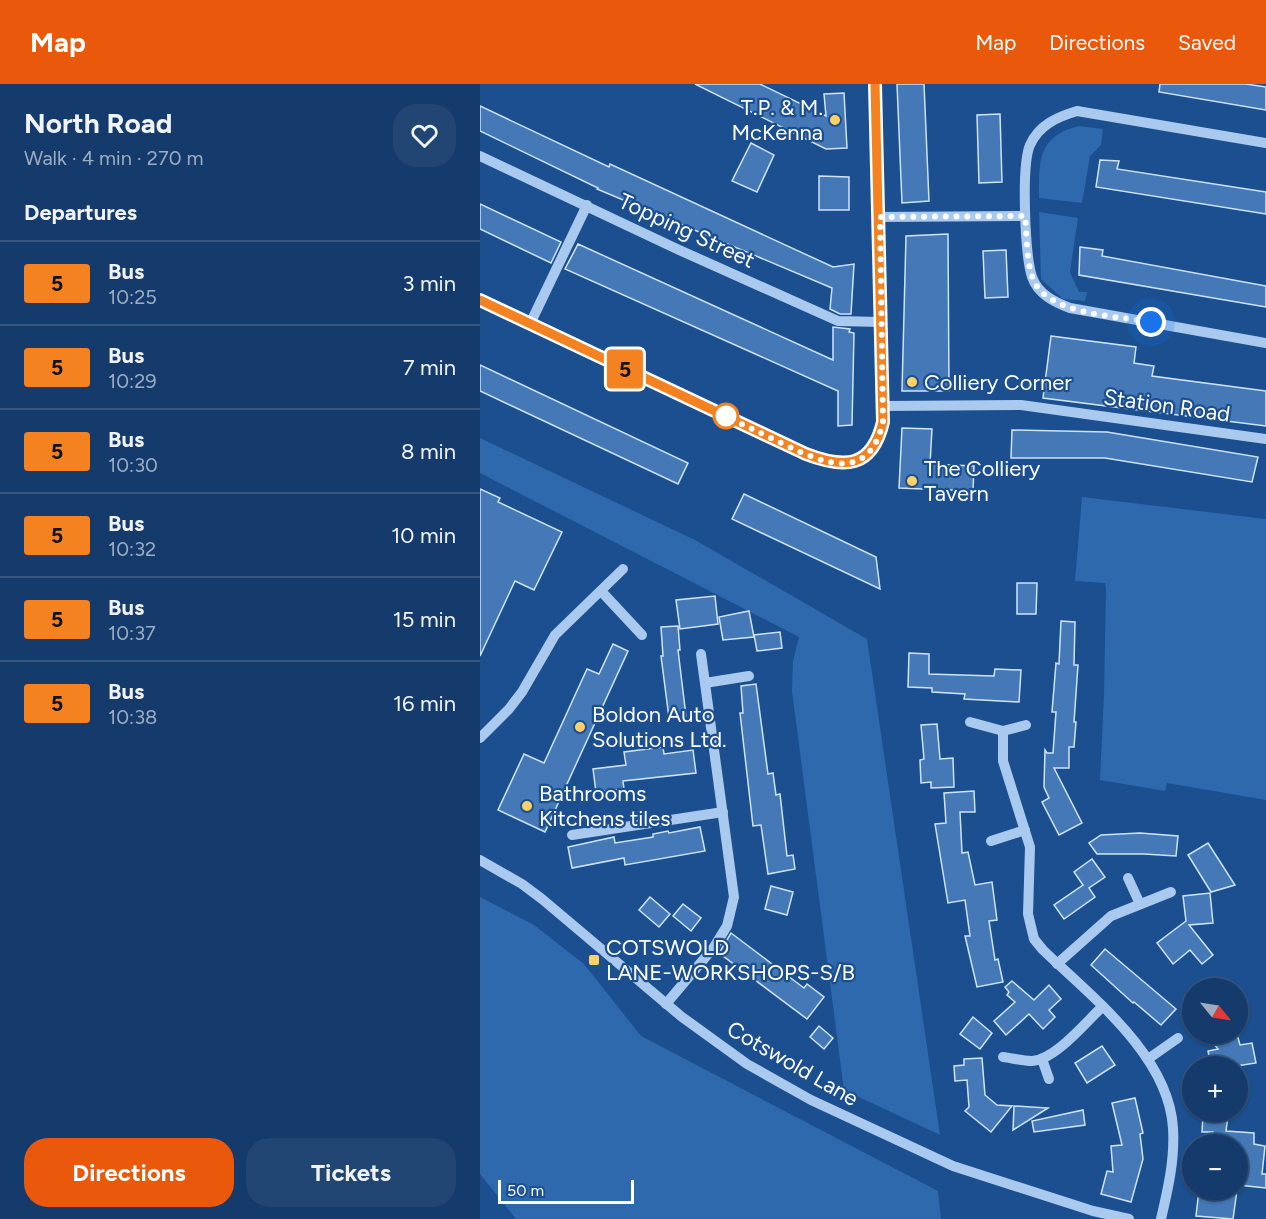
<!DOCTYPE html>
<html lang="en">
<head>
<meta charset="utf-8">
<style>
  :root { --surface:#143b6b; --page:#214673; --text:#f1f3f6; --muted:#9dadc1; --line:#33557e; --accent:#ea580c }
  body { margin:0; font-family:Figtree,sans-serif; background:var(--page); color:var(--text); height:100vh; display:flex; flex-direction:column; font-size:22px; white-space:nowrap }
  * { box-sizing:border-box; margin:0 }
  p { font-size:20px; color:var(--muted) }
  .icon { flex:none; width:33px; height:33px; fill:none; stroke:currentColor; stroke-width:2; stroke-linecap:round; stroke-linejoin:round }
  .map { position:relative; flex:1; overflow:hidden }
  .drawer { display:flex; flex-direction:column; background:var(--surface); width:480px }
  .drawer>* { flex:none }
  .badge { padding:0 12px; border-radius:4px; font-size:21px; line-height:39px }
  .needle { width:39px; rotate:120deg }
  .fabs { position:absolute; left:702px; top:894px; display:grid; gap:12px }
  .fabs a { display:grid; place-items:center; width:66px; height:66px; border-radius:50%; background:var(--surface); box-shadow:0 2px 4px #0004,0 0 0 2px var(--line); font-size:30px }
  .scale { position:absolute; left:18px; bottom:15px; width:136px; box-sizing:border-box; padding-left:6px; border:3px solid #fff; border-top:0; font-size:16px; line-height:21px; white-space:nowrap; color:#fff; -webkit-text-stroke:4px #1b4f8f; paint-order:stroke }
  .you { position:absolute; width:30px; height:30px; margin:-15px; border:4px solid #fff; border-radius:50%; background:#1a73e8; box-shadow:0 0 0 9px #1a73e833 }
  .map>.badge { position:absolute; translate:-50% -50%; box-shadow:0 0 0 3px #fff }
  h2 { padding:0 24px; font-size:22px; line-height:54px }
  .round { display:grid; place-items:center; flex:none; width:63px; height:63px; border-radius:24px; background:var(--page) }
  .summary { display:flex; align-items:center; justify-content:space-between; height:102px; padding:0 24px }
  h1 { font-size:28px; font-weight:700; line-height:45px }
  .button { display:flex; gap:12px; margin-top:auto; padding:12px 24px }
  .button a { flex:1; height:69px; border-radius:24px; background:var(--accent); color:#fff; font-size:24px; font-weight:700; line-height:69px; text-align:center }
  .button a+a { background:var(--page); color:var(--text) }
  ul { padding:0; list-style:none }
  li { display:flex; align-items:center; gap:18px; height:84px; padding:0 24px; border-top:2px solid var(--line) }
  li div { flex:1 }
  li b { display:block; font-size:22px }
  li em { font-style:normal }
  li .badge { min-width:66px; font-weight:700; text-align:center }
  header { display:flex; align-items:center; gap:36px; box-sizing:border-box; height:84px; padding:0 30px; background:var(--accent); color:#fff }
  header strong { font-size:28px }
  nav { display:flex; gap:33px; margin-inline-start:auto; font-size:21px }
  main { display:flex; flex:1; min-height:0 }
  .map>svg:first-child { display:block }
</style>
</head>
<body>
<header>
<strong>Map</strong>
<nav><a>Map</a><a>Directions</a><a>Saved</a></nav>
</header>
<main>
<section class="drawer">
<div class="summary"><div><h1>North Road</h1><p>Walk · 4 min · 270 m</p></div><a class="round"><svg class="icon" aria-label="heart" viewBox="0 0 24 24"><path d="M12 20l-8-8c-3-5 5-10 8-4 3-6 11-1 8 4z"/></svg></a></div>
<h2>Departures</h2>
<ul>
<li><span class="badge" style="background:#f58220;color:#111">5</span><div><b>Bus</b><p>10:25</p></div><em>3 min</em></li>
<li><span class="badge" style="background:#f58220;color:#111">5</span><div><b>Bus</b><p>10:29</p></div><em>7 min</em></li>
<li><span class="badge" style="background:#f58220;color:#111">5</span><div><b>Bus</b><p>10:30</p></div><em>8 min</em></li>
<li><span class="badge" style="background:#f58220;color:#111">5</span><div><b>Bus</b><p>10:32</p></div><em>10 min</em></li>
<li><span class="badge" style="background:#f58220;color:#111">5</span><div><b>Bus</b><p>10:37</p></div><em>15 min</em></li>
<li><span class="badge" style="background:#f58220;color:#111">5</span><div><b>Bus</b><p>10:38</p></div><em>16 min</em></li>
</ul>
<div class="button"><a>Directions</a><a>Tickets</a></div>
</section>
<div class="map">
<svg width="786" height="1135" viewBox="0 0 786 1135">
  <rect width="100%" height="100%" fill="#1b4f8f"/>
  <g fill="#2e69ad">
    <path d="M 599,42 L 623,45 L 621,61 L 610,72 L 602,119 L 559,114 C 559,78 557,52 599,42 Z"/>
    <path d="M 559,128 L 598,134 L 590,188 L 599,208 L 607,208 L 605,217 L 583,215 L 561,195 Z"/>
    <path d="M 0,354 L 215,456 L 387,555 L 460,1051 L 364,1006 L 312,607 L 313,577 L 319,553 L 0,389 Z"/>
    <path d="M 602,413 L 786,435 L 786,716 L 687,699 L 685,707 L 620,696 L 624,610 L 626,505 L 625,499 L 595,497 Z"/>
    <path d="M 0,813 L 54,841 L 104,880 L 161,952 L 458,1107 L 461,1135 L 36,1135 L 0,1090 Z"/>
  </g>
  <g fill="#4478b7" stroke="#cfe3fa" stroke-width="1.5">
    <path d="M 215,0 L 280,0 L 346,32 L 344,10 L 364,9 L 367,64 L 346,65 Z"/>
    <path d="M 417,0 L 444,0 L 449,117 L 422,119 Z"/>
    <path d="M 680,0 L 766,0 L 786,3 L 786,26 L 679,8 Z"/>
    <path d="M 0,22 L 129,83 L 130,80 L 353,183 L 374,180 L 371,230 L 360,230 L 350,225 L 352,204 L 117,105 L 118,104 L 0,47 Z"/>
    <path d="M 520,30 L 522,98 L 499,99 L 497,31 Z"/>
    <path d="M 271,59 L 294,71 L 277,108 L 252,97 Z"/>
    <path d="M 620,76 L 639,77 L 637,85 L 786,108 L 786,130 L 616,103 Z"/>
    <path d="M 339,92 L 369,93 L 369,126 L 339,126 Z"/>
    <path d="M 0,120 L 81,158 L 71,179 L 0,145 Z"/>
    <path d="M 468,150 L 469,307 L 422,307 L 426,152 Z"/>
    <path d="M 98,160 L 353,276 L 353,243 L 370,245 L 369,248 L 374,249 L 372,341 L 358,342 L 358,307 L 85,185 Z"/>
    <path d="M 600,163 L 623,166 L 622,172 L 786,202 L 786,223 L 599,191 Z"/>
    <path d="M 526,166 L 528,213 L 505,214 L 503,167 Z"/>
    <path d="M 571,252 L 656,263 L 654,279 L 674,282 L 672,292 L 786,307 L 786,342 L 563,314 Z"/>
    <path d="M 0,281 L 208,379 L 198,400 L 0,307 Z"/>
    <path d="M 422,344 L 452,345 L 450,380 L 494,382 L 493,407 L 419,404 Z"/>
    <path d="M 532,346 L 627,348 L 778,373 L 772,398 L 625,374 L 531,374 Z"/>
    <path d="M 0,405 L 20,414 L 18,418 L 82,448 L 54,506 L 35,497 L 0,572 Z"/>
    <path d="M 264,410 L 396,473 L 400,505 L 252,435 Z"/>
    <path d="M 537,499 L 557,499 L 556,530 L 537,530 Z"/>
    <path d="M 235,512 L 238,540 L 200,545 L 196,516 Z"/>
    <path d="M 269,527 L 274,553 L 243,556 L 239,533 Z"/>
    <path d="M 581,537 L 595,538 L 594,581 L 598,581 L 594,638 L 596,638 L 594,663 L 589,663 L 589,684 L 574,684 L 602,739 L 579,751 L 562,718 L 569,714 L 564,703 L 565,666 L 567,669 L 573,669 L 576,628 L 572,628 L 576,579 L 579,580 Z"/>
    <path d="M 198,542 L 200,566 L 198,566 L 206,632 L 189,634 L 181,572 L 183,572 L 181,543 Z"/>
    <path d="M 300,548 L 302,564 L 277,567 L 274,551 Z"/>
    <path d="M 133,560 L 148,567 L 65,748 L 18,726 L 44,670 L 64,679 L 107,585 L 119,590 Z"/>
    <path d="M 429,569 L 449,570 L 449,590 L 514,592 L 515,585 L 541,586 L 539,618 L 484,615 L 485,610 L 452,608 L 452,604 L 428,603 Z"/>
    <path d="M 276,600 L 288,690 L 293,689 L 296,711 L 300,710 L 307,772 L 313,771 L 315,785 L 288,790 L 281,741 L 273,742 L 260,629 L 263,629 L 261,602 Z"/>
    <path d="M 457,640 L 460,675 L 473,674 L 474,703 L 451,704 L 451,698 L 441,699 L 440,676 L 444,675 L 441,641 Z"/>
    <path d="M 183,663 L 184,670 L 213,666 L 216,689 L 143,697 L 144,705 L 116,708 L 113,685 L 146,681 L 144,668 Z"/>
    <path d="M 494,707 L 495,728 L 480,728 L 482,769 L 488,768 L 495,801 L 512,798 L 517,836 L 509,837 L 515,876 L 518,875 L 523,898 L 497,903 L 485,852 L 490,852 L 485,816 L 468,819 L 455,740 L 466,739 L 464,709 Z"/>
    <path d="M 220,743 L 225,767 L 145,781 L 144,774 L 92,784 L 88,763 L 134,753 L 135,759 L 173,753 L 173,750 L 188,747 L 189,749 Z"/>
    <path d="M 660,749 L 698,752 L 696,772 L 664,770 L 617,770 L 609,759 L 621,751 Z"/>
    <path d="M 728,759 L 755,801 L 731,808 L 708,771 Z"/>
    <path d="M 612,775 L 625,793 L 609,804 L 615,813 L 584,835 L 574,821 L 603,801 L 594,788 Z"/>
    <path d="M 291,802 L 313,808 L 307,831 L 285,825 Z"/>
    <path d="M 730,809 L 733,839 L 709,841 L 733,871 L 722,880 L 710,866 L 693,880 L 677,859 L 706,837 L 703,812 Z"/>
    <path d="M 170,813 L 190,830 L 179,843 L 159,826 Z"/>
    <path d="M 203,820 L 221,834 L 211,847 L 193,832 Z"/>
    <path d="M 251,849 L 324,904 L 327,900 L 344,913 L 327,935 L 239,869 Z"/>
    <path d="M 625,865 L 696,925 L 681,941 L 654,918 L 653,919 L 611,881 Z"/>
    <path d="M 532,897 L 554,916 L 569,901 L 581,915 L 569,926 L 575,933 L 563,945 L 549,930 L 526,951 L 514,937 L 535,918 L 527,911 L 529,908 L 525,903 Z"/>
    <path d="M 493,933 L 512,949 L 500,965 L 480,950 Z"/>
    <path d="M 339,942 L 353,954 L 344,965 L 330,953 Z"/>
    <path d="M 726,950 L 757,950 L 760,961 L 772,959 L 776,979 L 756,982 L 731,982 L 728,967 L 738,965 Z"/>
    <path d="M 622,962 L 635,981 L 607,999 L 595,979 Z"/>
    <path d="M 502,974 L 505,1011 L 517,1021 L 532,1022 L 511,1048 L 485,1027 L 489,1023 L 487,996 L 475,997 L 474,982 L 484,981 L 484,975 Z"/>
    <path d="M 655,1014 L 663,1049 L 660,1050 L 663,1075 L 651,1118 L 621,1110 L 627,1087 L 633,1088 L 631,1062 L 642,1061 L 632,1019 Z"/>
    <path d="M 534,1022 L 568,1024 L 533,1046 Z"/>
    <path d="M 603,1026 L 605,1041 L 554,1048 L 552,1037 Z"/>
    <path d="M 723,1031 L 748,1032 L 746,1047 L 774,1049 L 774,1060 L 785,1062 L 782,1090 L 786,1090 L 786,1104 L 758,1101 L 758,1060 L 732,1060 L 733,1048 L 722,1048 Z"/>
    <path d="M 719,1106 L 757,1106 L 753,1135 L 716,1132 Z"/>
  </g>
  <g fill="none" stroke-linecap="round" stroke-linejoin="round">
    <g stroke="#a9c9ee" stroke-width="10">
      <path d="M 786,59 L 597,27 C 577,33 559,41 550,61 C 541,82 545,171 552,193 C 558,210 574,218 590,224 L 786,259"/>
      <path d="M 0,72 L 197,165 L 358,237 L 401,238"/>
      <path d="M 400,133 L 545,132"/>
      <path d="M 0,217 L 326,371 C 365,385 392,384 403,338 L 395,0"/>
      <path d="M 50,240 L 107,121"/>
      <path d="M 403,322 L 541,321 L 786,355"/>
      <path d="M 121,507 L 162,551"/>
      <path d="M 225,599 L 269,592"/>
      <path d="M 490,638 L 523,647 L 546,641"/>
      <path d="M 523,647 L 523,677 L 550,763 L 548,830 L 554,855 L 563,866 C 611,912 689,972 693,1044 C 695,1075 688,1105 681,1135"/>
      <path d="M 0,654 L 29,625 L 42,608 L 75,551 L 143,485"/>
      <path d="M 92,751 L 243,728"/>
      <path d="M 511,757 L 545,746"/>
      <path d="M 0,776 L 42,800 L 62,815 L 202,933 L 267,980 L 331,1016 L 473,1082 L 613,1127 L 649,1135"/>
      <path d="M 648,794 L 660,820"/>
      <path d="M 577,880 L 631,832 L 691,808"/>
      <path d="M 186,920 L 234,863 L 247,842 L 254,813 L 221,570"/>
      <path d="M 523,973 C 532,974 542,977 552,977 C 575,976 605,939 622,923"/>
      <path d="M 562,975 L 569,995"/>
      <path d="M 668,975 L 698,954"/>
    </g>
  </g>
  <g fill="none" stroke-linecap="round" stroke-linejoin="round">
    <g stroke="#fff" stroke-width="14">
      <path id="line" d="M 0,216 L 326,370 C 365,385 392,384 403,338 L 395,0"/>
    </g>
    <use href="#line" stroke="#f58220" stroke-width="9"/>
    <path stroke="#fff" stroke-width="6" stroke-dasharray="0 10.8" d="M 246,332 L 244,332 C 264,341 283,350 303,360 C 345,380 389,399 403,338 L 400,133 L 545,132 C 547,151 546,173 552,192 C 563,231 638,232 671,238"/>
  </g>
  <g fill="#ffd166" stroke="#1b4f8f" stroke-width="2">
    <circle cx="355" cy="36" r="6"/>
    <circle cx="432" cy="298" r="6"/>
    <circle cx="432" cy="397" r="6"/>
    <circle cx="100" cy="643" r="6"/>
    <circle cx="47" cy="722" r="6"/>
    <rect x="108" y="870" width="12" height="12" rx="3"/>
  </g>
  <circle fill="#fff" stroke="#f58220" stroke-width="3" cx="246" cy="332" r="12"/>
  <g text-anchor="middle" stroke-width="4.5" stroke-linejoin="round" paint-order="stroke">
    <g font-size="22" fill="#fff" stroke="#1b4f8f" text-anchor="start">
      <text x="343" y="31" text-anchor="end">T.P. &amp; M.<tspan x="343" dy="25">McKenna</tspan></text>
      <text x="444" y="306">Colliery Corner</text>
      <text x="444" y="392">The Colliery<tspan x="444" dy="25">Tavern</tspan></text>
      <text x="112" y="638">Boldon Auto<tspan x="112" dy="25">Solutions Ltd.</tspan></text>
      <text x="59" y="717">Bathrooms<tspan x="59" dy="25">Kitchens tiles</tspan></text>
      <text x="126" y="871">COTSWOLD<tspan x="126" dy="25">LANE-WORKSHOPS-S/B</tspan></text>
    </g>
    <g font-size="22" fill="#fff" stroke="#1b4f8f">
      <text transform="translate(207 146) rotate(25)" y="8">Topping Street</text>
      <text transform="translate(687 321) rotate(8)" y="8">Station Road</text>
      <text transform="translate(313 979) rotate(30)" y="8">Cotswold Lane</text>
    </g>
  </g>
</svg>
<div class="fabs">
<a><svg class="needle" viewBox="-14 -14 28 28"><path d="M0-13l5 13h-10z" fill="#e53935"/><path d="M0 13l5-13h-10z" fill="#9dadc1"/></svg></a>
<a>+</a>
<a>−</a>
</div>
<div class="scale">50 m</div>
<div class="you" style="left:671px;top:238px"></div>
<b class="badge" style="left:145px;top:285px;background:#f58220;color:#111">5</b>
</div>
</main>
</body>
</html>
